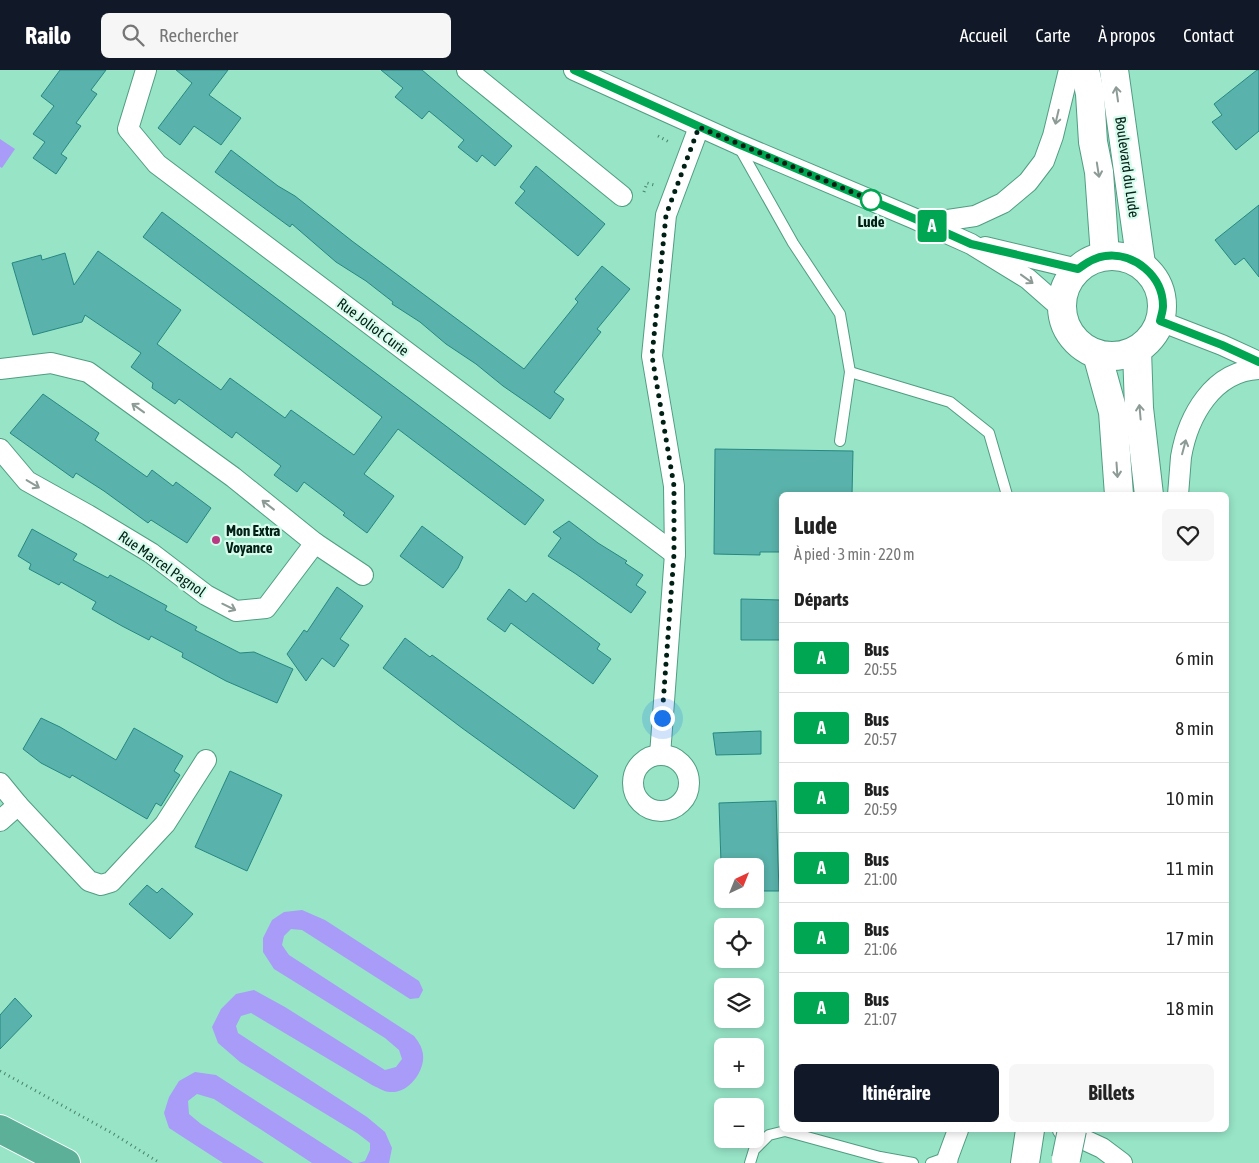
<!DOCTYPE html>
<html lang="fr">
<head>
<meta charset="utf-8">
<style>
  :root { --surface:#fff; --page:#f6f6f6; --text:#222; --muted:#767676; --line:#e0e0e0; --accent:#111827 }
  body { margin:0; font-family:"Asap Condensed",sans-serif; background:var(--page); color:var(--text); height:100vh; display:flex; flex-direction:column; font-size:19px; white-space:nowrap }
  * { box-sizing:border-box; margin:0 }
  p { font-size:16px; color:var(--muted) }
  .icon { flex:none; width:28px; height:28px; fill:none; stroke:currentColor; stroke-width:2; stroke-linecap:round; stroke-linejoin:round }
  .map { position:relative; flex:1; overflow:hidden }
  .panel { position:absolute; left:779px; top:422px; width:450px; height:640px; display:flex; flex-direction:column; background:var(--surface); border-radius:8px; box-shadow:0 2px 8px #0003 }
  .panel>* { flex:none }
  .badge { padding:0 10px; border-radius:4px; font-size:18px; line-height:32px }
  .needle { width:32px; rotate:43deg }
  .controls { position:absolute; left:714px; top:788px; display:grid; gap:10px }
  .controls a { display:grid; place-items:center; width:50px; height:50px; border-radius:8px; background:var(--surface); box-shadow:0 2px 8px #0003; font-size:25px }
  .you { position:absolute; width:25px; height:25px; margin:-12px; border:4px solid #fff; border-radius:50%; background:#1a73e8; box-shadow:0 0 0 8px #1a73e833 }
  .map>.badge { position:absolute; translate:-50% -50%; box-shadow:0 0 0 2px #fff }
  h2 { padding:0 15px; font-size:19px; line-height:45px }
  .round { display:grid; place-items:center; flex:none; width:52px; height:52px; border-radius:8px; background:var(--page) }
  .head { display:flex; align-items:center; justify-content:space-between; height:85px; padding:0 15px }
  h1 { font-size:24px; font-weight:700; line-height:38px }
  .button { display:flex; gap:10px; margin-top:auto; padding:10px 15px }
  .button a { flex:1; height:58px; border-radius:8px; background:var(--accent); color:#fff; font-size:20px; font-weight:700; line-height:58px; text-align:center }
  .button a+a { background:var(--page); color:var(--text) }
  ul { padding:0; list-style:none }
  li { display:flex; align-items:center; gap:15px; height:70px; padding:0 15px; border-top:1px solid var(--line) }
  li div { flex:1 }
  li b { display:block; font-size:19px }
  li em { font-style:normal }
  li .badge { min-width:55px; font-weight:700; text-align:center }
  header { display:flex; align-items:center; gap:30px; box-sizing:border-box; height:70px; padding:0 25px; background:var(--accent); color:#fff }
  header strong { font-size:24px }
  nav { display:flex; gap:28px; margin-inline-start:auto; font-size:18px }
  .search { width:350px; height:45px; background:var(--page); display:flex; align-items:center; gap:12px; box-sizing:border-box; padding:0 18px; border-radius:8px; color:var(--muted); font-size:19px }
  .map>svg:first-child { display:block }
</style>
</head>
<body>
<header>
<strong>Railo</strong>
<div class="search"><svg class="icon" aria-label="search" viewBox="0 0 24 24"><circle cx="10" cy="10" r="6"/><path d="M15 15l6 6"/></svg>Rechercher</div>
<nav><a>Accueil</a><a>Carte</a><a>À propos</a><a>Contact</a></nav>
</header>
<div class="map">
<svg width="1259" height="1093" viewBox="0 0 1259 1093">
  <rect width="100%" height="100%" fill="#97e4c7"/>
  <g fill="#a89cf8">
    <path d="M 0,69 L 15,79 L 2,98 L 0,97 Z"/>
    <path d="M 302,840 L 325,850 L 419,911 L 423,920 L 419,928 L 410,929 L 302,860 L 291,859 L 284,866 L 282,875 L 289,885 L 414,966 C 417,970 421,975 422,980 C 428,997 410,1024 390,1022 C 384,1022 377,1017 372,1015 L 251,943 L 241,946 L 236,956 L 238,963 L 367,1047 L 385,1062 L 392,1078 L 389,1093 L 358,1093 L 365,1091 L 370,1080 L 370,1073 L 357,1063 L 240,992 L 218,973 L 212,957 L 221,939 L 236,924 L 254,920 L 285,937 L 385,1000 L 396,997 L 402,989 L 399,980 L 385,968 L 274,899 L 263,882 L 263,868 L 272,850 L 284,842 Z"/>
    <path d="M 195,1002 L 216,1005 L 353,1093 L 312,1093 L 214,1029 L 197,1024 L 188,1031 L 189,1044 L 201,1054 L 264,1093 L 223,1093 L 169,1058 L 164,1043 L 169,1027 L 179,1011 Z"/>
  </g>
  <g fill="#59b2ab" stroke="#278781">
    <path d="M 60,0 L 106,0 L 91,20 L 97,24 L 76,53 L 81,56 L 61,84 L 67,88 L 56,104 L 33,88 L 45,72 L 33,64 L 54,36 L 41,26 Z"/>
    <path d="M 176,0 L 228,0 L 209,25 L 241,48 L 221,75 L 194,56 L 180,75 L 158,58 L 192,13 Z"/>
    <path d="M 381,0 L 422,0 L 512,76 L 495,96 L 482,85 L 477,92 L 458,77 L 464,70 L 429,41 L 422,49 L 395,27 L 403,18 Z"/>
    <path d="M 1257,0 L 1259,0 L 1259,61 L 1236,80 L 1212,52 L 1222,45 L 1214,34 Z"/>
    <path d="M 231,80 L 278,116 L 295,126 L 352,171 L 524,299 L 578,232 L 575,229 L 602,196 L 630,219 L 597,259 L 601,262 L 554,322 L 564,329 L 550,349 L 532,336 L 503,316 L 476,294 L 446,274 L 420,252 L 392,234 L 393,232 L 366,211 L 336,192 L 292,154 L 290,157 L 215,102 Z"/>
    <path d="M 536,96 L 605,154 L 578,186 L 515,133 L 525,121 L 520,117 Z"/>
    <path d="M 1259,135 L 1259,207 L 1244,188 L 1235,195 L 1215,170 Z"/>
    <path d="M 162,142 L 544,430 L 525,455 L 398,359 L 364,404 L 394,426 L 367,463 L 343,445 L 345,443 L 304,412 L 297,422 L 274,405 L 281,396 L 236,362 L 232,368 L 179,329 L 175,334 L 152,318 L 153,313 L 131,297 L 141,283 L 85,245 L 82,252 L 33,265 L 12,193 L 41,185 L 42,190 L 65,183 L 74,215 L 98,181 L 181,240 L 157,274 L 221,320 L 230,308 L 285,348 L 291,340 L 354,385 L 382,347 L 143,167 Z"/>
    <path d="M 43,324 L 99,363 L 95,370 L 147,407 L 152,400 L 173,416 L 176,412 L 211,438 L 187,473 L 151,450 L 148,453 L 104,421 L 76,403 L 73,408 L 10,363 Z"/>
    <path d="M 715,379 L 853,381 L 852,425 L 781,425 L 781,482 L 760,482 L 760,485 L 714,484 Z"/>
    <path d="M 569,451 L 598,473 L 627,491 L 625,493 L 643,505 L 636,515 L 646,522 L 631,543 L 576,504 L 548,486 L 561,468 L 553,462 Z"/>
    <path d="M 422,456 L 463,487 L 458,498 L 443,518 L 400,486 Z"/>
    <path d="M 32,459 L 77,484 L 73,490 L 108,508 L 110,505 L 167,536 L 165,540 L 197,557 L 195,560 L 240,583 L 254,582 L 293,599 L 277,633 L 226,611 L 182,587 L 183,583 L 151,566 L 149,570 L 122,556 L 92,539 L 96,532 L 61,512 L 59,515 L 29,499 L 31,494 L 18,486 Z"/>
    <path d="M 337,517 L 363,536 L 340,569 L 349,575 L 334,597 L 322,588 L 306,611 L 287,584 L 304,560 L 307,562 Z"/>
    <path d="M 509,519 L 526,532 L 533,523 L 600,574 L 597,579 L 611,589 L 593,614 L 511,553 L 505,562 L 487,549 Z"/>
    <path d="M 741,529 L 781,530 L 781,570 L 741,570 Z"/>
    <path d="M 405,568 L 430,587 L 432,585 L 598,706 L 574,739 L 462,658 L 383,598 Z"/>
    <path d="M 41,648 L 60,657 L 116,690 L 134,658 L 183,686 L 174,701 L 180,705 L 161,736 L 156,733 L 147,749 L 72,705 L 70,708 L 41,693 L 23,679 Z"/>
    <path d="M 761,661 L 761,684 L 716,685 L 713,663 Z"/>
    <path d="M 230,701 L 282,725 L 247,801 L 195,777 Z"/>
    <path d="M 776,731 L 779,821 L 755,821 L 755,796 L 722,796 L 722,823 L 719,733 Z"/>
    <path d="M 147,815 L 157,823 L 162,818 L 193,844 L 170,869 L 129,834 Z"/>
    <path d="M 15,928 L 32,946 L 0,979 L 0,945 Z"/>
  </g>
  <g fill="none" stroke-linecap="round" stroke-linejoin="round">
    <g stroke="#509d82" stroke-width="12">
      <g id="service">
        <path d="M 739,77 L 793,173 L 840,244 L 850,302 L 840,371"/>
        <path d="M 850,302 L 950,332 L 989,363 L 1007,425"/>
        <path d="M 750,1093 L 754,1080 L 769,1065 L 785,1061 L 880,1087 L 913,1093"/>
        <path d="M 931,1093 L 948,1087"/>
      </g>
    </g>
    <g stroke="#509d82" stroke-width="22">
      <g id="minor">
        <path d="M 146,0 L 128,59 L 157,94 L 675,484"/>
        <path d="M 467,0 L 622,126"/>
        <path d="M 574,0 L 738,74 L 913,148 L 971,174 L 1028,209 L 1061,238"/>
        <path d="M 925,149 L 948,150 L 975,146 L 1003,133 L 1028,112 L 1044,91 L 1053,66 L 1069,0"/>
        <path d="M 985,177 L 1078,199"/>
        <path d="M 1160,251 L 1222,275 L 1259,292"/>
        <path d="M 0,299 L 51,293 L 88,302 L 233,407 L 315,473 L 266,538 L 236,541 L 206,525 L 151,483 L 88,445 L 27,411 L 0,379"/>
        <path d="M 1178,425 C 1179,412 1180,399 1181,387 C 1188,346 1213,301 1259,299"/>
        <path d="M 315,473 L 363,505"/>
        <path d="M 660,685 L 675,484 L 674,416 L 652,286 L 666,145 L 699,57"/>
        <circle cx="661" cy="713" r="28"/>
        <path d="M 0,713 L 18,735 L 0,751"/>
        <path d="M 18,735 L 89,811 L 101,815 L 111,812 L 165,754 L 206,690"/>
        <path d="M 1063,1060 L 1102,1078 L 1122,1093"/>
        <path d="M 947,1093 L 948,1087 L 958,1060"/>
      </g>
    </g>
    <g stroke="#509d82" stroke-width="30">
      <g id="secondary">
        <path d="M 1085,0 L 1090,24 L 1093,72 L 1099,102 L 1105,186"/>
        <path d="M 1114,0 L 1141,194"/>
        <circle cx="1112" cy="236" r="50"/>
        <path d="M 1137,280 L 1139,338 L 1149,425"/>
        <path d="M 1097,284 L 1113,342 L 1119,425"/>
        <path d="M 1025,1093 L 1030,1060"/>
      </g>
    </g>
    <g stroke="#fff" stroke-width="30">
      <path id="trunk" d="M 0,1059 L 66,1093"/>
    </g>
    <g stroke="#4a806c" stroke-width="3" stroke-dasharray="1 4" stroke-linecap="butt">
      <path d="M 658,66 L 671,73"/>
      <path d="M 644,122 L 647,113 L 654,115"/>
      <path d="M 0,1001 L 112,1063 L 160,1093"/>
    </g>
    <use href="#service" stroke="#fff" stroke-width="10"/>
    <use href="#minor" stroke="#fff" stroke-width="20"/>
    <use href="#secondary" stroke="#fff" stroke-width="28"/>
    <use href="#trunk" stroke="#5cb097" stroke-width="28"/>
    <g stroke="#509d82" stroke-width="30" stroke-linecap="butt">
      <path id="secondary-bridge" d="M 1066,1089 L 1072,1060"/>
    </g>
    <use href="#secondary-bridge" stroke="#fff" stroke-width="28"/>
  </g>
  <defs><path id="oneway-shaft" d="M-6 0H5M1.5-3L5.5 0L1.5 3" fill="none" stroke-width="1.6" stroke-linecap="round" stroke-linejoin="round" transform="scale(1.25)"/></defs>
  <g stroke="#8c9b96">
    <use href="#oneway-shaft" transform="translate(1117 24) rotate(-98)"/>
    <use href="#oneway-shaft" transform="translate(1057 47) rotate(103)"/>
    <use href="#oneway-shaft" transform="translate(1098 100) rotate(81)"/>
    <use href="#oneway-shaft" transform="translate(1027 209) rotate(36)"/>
    <use href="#oneway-shaft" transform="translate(138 338) rotate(-144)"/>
    <use href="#oneway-shaft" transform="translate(1140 342) rotate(-95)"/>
    <use href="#oneway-shaft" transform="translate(1184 377) rotate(-75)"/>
    <use href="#oneway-shaft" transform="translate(1117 400) rotate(86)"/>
    <use href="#oneway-shaft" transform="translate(33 414) rotate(31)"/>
    <use href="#oneway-shaft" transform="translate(268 435) rotate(-142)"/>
    <use href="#oneway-shaft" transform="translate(229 537) rotate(26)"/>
  </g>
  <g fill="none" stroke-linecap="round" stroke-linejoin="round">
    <g stroke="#fff" stroke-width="11">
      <path id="line" d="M 574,0 L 738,74 L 913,148 L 971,174 L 1078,199 C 1086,193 1095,187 1105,186 C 1134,182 1163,206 1163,236 C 1163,241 1161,246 1160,251 L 1222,275 L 1259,292"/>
    </g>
    <use href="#line" stroke="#00a651" stroke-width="8"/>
    <path stroke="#002016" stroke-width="5" stroke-dasharray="0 9" d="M 662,648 L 674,484 L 674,416 L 652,286 L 666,145 L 699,57 L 871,130"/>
  </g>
  <circle fill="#fff" stroke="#00a651" stroke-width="2.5" cx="871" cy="130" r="10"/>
  <circle fill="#b93983" stroke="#d7fced" stroke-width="2" cx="216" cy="470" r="5"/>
  <g text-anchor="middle" stroke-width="4.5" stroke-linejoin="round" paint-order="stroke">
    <g font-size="15" fill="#002016" stroke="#d7fced">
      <text transform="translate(1127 97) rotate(82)" y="5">Boulevard du Lude</text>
      <text transform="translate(373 257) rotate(37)" y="5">Rue Joliot Curie</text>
      <text transform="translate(162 494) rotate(35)" y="5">Rue Marcel Pagnol</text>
    </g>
    <g font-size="15" font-weight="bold" fill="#002016" stroke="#d7fced">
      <text x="871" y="157">Lude</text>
    </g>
    <g font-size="15" font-weight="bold" fill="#002016" stroke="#d7fced" text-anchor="start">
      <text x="226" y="466">Mon Extra<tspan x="226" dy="17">Voyance</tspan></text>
    </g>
  </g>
</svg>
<div class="controls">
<a><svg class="needle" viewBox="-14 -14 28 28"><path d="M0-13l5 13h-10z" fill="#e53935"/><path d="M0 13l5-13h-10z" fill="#767676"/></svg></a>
<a><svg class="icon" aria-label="locate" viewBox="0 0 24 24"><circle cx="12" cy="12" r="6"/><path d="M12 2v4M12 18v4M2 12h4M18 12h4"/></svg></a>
<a><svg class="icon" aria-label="layers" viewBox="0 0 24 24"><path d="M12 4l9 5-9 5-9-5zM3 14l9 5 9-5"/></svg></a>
<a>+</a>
<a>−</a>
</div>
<div class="you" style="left:662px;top:648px"></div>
<b class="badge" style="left:932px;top:156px;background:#00a651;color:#fff">A</b>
<section class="panel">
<div class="head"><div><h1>Lude</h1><p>À pied · 3 min · 220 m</p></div><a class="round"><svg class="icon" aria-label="heart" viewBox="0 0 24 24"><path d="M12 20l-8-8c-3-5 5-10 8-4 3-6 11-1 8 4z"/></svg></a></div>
<h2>Départs</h2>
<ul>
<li><span class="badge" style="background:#00a651;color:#fff">A</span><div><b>Bus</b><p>20:55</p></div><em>6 min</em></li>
<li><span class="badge" style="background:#00a651;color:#fff">A</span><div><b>Bus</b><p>20:57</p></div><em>8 min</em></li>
<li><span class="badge" style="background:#00a651;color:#fff">A</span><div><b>Bus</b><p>20:59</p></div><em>10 min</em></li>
<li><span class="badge" style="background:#00a651;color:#fff">A</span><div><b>Bus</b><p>21:00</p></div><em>11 min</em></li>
<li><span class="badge" style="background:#00a651;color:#fff">A</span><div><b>Bus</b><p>21:06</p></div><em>17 min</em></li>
<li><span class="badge" style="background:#00a651;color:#fff">A</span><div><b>Bus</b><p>21:07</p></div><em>18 min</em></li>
</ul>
<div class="button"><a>Itinéraire</a><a>Billets</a></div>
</section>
</div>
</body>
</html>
